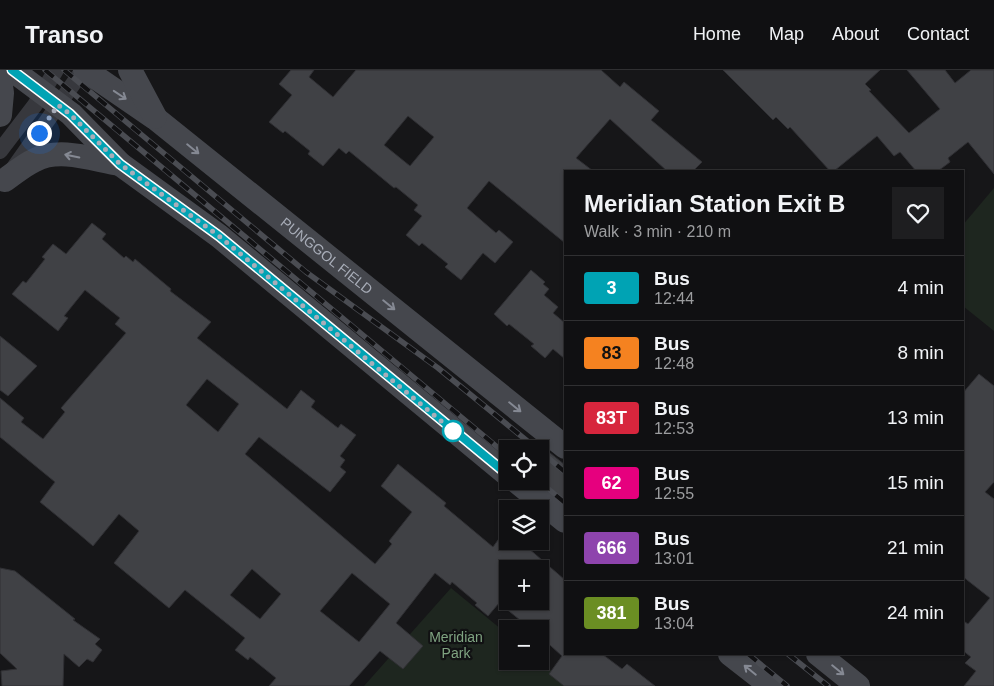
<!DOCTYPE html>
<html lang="en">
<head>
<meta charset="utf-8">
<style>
  :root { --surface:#101012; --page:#1e1e20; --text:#f1f3f6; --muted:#9c9d9f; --line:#303032 }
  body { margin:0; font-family:Arial,sans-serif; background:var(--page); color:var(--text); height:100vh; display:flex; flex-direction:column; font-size:19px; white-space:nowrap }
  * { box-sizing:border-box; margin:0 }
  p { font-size:16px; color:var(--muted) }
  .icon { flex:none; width:28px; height:28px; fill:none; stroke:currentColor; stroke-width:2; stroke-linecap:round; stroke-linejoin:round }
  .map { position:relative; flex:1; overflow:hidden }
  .drawer { position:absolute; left:564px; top:100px; width:400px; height:485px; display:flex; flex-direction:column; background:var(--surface); border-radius:0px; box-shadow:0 1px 4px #0004,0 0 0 1px var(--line) }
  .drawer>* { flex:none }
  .badge { padding:0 10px; border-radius:4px; font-size:18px; line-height:32px }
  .buttons { position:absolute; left:499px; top:370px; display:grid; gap:10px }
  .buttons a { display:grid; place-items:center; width:50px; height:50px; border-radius:0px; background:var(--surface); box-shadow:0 1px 4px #0004,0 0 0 1px var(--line); font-size:25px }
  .you { position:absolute; width:25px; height:25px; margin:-12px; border:4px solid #fff; border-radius:50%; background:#1a73e8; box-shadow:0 0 0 8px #1a73e833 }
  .map>.badge { position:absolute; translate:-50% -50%; box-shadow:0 0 0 2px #fff }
  .round { display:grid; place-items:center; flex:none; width:52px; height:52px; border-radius:0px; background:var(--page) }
  .headline { display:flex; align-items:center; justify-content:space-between; height:85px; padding:0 20px }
  h1 { font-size:24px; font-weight:800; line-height:38px }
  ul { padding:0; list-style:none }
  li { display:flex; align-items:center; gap:15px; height:65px; padding:0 20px; border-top:1px solid var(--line) }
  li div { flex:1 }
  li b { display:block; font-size:19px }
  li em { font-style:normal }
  li .badge { min-width:55px; font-weight:700; text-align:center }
  header { display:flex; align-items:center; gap:30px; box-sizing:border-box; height:70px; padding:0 25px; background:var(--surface); border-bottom:1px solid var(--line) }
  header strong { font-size:24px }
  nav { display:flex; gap:28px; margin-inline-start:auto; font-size:18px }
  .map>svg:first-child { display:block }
</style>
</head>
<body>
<header>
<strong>Transo</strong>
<nav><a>Home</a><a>Map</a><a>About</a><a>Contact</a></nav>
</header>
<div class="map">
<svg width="994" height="616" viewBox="0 0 994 616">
  <rect width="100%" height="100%" fill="#161618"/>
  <g fill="#1e261f">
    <path d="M 994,118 L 994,261 L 963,236 L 962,156 Z"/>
    <path d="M 451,518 L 507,564 L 508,591 L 540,591 L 570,616 L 364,616 Z"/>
  </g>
  <g fill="#404145" stroke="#303034" fill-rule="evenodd">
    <path d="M 291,0 L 314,0 L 309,7 L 333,27 L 356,0 L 601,0 L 620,17 L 624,12 L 659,41 L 651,50 L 702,92 L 693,101 L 667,101 L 610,49 L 576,88 L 593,101 L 565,101 L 565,173 L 489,111 L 467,138 L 496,163 L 499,160 L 513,172 L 495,193 L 483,183 L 461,210 L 445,197 L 448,194 L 422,173 L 419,176 L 406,165 L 422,146 L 414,140 L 418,135 L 396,117 L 394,118 L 349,81 L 346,84 L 339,78 L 323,96 L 308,84 L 310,81 L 285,61 L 283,63 L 269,52 L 292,25 L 279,14 ZM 408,46 L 434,67 L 410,96 L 384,75 Z"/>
    <path d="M 723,0 L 880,0 L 865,14 L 871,20 L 869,21 L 909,63 L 940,39 L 907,0 L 945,0 L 955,13 L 971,0 L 994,0 L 994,104 L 968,72 L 948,88 L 950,92 L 938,101 L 916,101 L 900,82 L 894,86 L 877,66 L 834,101 L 830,101 L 790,57 L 788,59 L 776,47 L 773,50 Z"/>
    <path d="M 92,153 L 106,164 L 102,169 L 124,188 L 126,186 L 133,192 L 135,189 L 171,219 L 170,221 L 211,252 L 197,268 L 287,339 L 301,320 L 315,331 L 311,337 L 338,358 L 341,354 L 356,365 L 340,386 L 345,390 L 340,397 L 346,402 L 330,422 L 259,367 L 245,384 L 375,494 L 392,474 L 389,471 L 412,442 L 381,416 L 398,394 L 446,433 L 444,436 L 493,477 L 508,456 L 508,471 L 520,471 L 565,510 L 565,584 L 602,584 L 622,599 L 627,594 L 655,616 L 564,616 L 549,604 L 562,586 L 540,566 L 540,559 L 531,559 L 499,533 L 488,546 L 475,535 L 477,533 L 452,512 L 450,515 L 435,503 L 396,553 L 423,576 L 403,599 L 380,581 L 349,616 L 269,616 L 276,608 L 250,587 L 248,590 L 235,580 L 245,568 L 185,520 L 169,538 L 114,493 L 139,461 L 119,444 L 93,476 L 79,464 L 40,432 L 55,412 L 0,367 L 0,328 L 24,348 L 21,352 L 43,369 L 65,342 L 61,338 L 126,263 L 115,254 L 120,248 L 85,220 L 64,246 L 68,248 L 58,261 L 12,224 L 23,211 L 26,213 L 45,189 L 42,187 L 53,174 L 66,184 ZM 207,309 L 239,334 L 218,362 L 186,335 ZM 252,499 L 281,524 L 260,549 L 230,525 ZM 508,499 L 540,499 L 540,531 L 508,531 ZM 352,503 L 390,534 L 359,572 L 320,541 Z"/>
    <path d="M 531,200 L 545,212 L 543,214 L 549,219 L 544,225 L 558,237 L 553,243 L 565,253 L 565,289 L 553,279 L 545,288 L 531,276 L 534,274 L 509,254 L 507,256 L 494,244 Z"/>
    <path d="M 0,266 L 37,296 L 8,326 L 0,320 Z"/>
    <path d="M 979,304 L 994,316 L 994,412 L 985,422 L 994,429 L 994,616 L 964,616 L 976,601 L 965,593 L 971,587 L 962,580 L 962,550 L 968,554 L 990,528 L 962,506 L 962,324 Z"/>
    <path d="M 540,375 L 565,395 L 565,433 L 540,413 Z"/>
    <path d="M 0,498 L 15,501 L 75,549 L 73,550 L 100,569 L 95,574 L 102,580 L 93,592 L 87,589 L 79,597 L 64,584 L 63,616 L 2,616 L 1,601 L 17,599 L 0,583 Z"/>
  </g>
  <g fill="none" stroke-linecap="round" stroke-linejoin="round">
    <g stroke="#37383d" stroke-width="16">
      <path d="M 0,81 L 35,35 L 56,0"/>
      <path d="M 13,99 L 83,0"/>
    </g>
    <g stroke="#45474d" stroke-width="24">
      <path d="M 12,0 L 71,44 L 120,94 L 219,166 L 508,405"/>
      <path id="s1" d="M 85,0 L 155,48 L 565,377"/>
      <path d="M 130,0 L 155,47"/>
      <path d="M 0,9 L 2,23 L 0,45"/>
      <path d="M 5,110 C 15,103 24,95 35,90 C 60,77 94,90 120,94"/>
      <path d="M 516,411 L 565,451"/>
      <path d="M 730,584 L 771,616"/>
      <path d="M 818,584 L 858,616"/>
    </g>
    <g stroke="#4a4c52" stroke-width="5.5">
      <g id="rail">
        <path d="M 45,0 L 508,386"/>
        <path d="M 64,0 L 306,202 L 438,298 L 537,379"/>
        <path d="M 540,381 L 565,402"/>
        <path d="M 539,411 L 565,433"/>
        <path d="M 748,584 L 787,616"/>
        <path d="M 788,584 L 828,616"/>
      </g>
    </g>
    <use href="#rail" stroke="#111113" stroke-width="4" stroke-dasharray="11" stroke-linecap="butt"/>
  </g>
  <defs><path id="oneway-shaft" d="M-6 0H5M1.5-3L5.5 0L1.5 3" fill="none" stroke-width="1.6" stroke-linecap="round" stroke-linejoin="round" transform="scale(1.25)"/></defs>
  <g stroke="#858993">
    <use href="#oneway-shaft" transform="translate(120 25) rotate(34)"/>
    <use href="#oneway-shaft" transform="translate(193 79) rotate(39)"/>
    <use href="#oneway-shaft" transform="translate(72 86) rotate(-168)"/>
    <use href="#oneway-shaft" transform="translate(389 235) rotate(39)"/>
    <use href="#oneway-shaft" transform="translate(515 337) rotate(39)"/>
    <use href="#oneway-shaft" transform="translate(750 600) rotate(-141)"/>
    <use href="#oneway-shaft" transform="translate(838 600) rotate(39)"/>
  </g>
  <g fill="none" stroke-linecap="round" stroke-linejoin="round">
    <g stroke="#fff" stroke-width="11">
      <path id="line" d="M 12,0 L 70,44 L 120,94 L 219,166 L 508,405"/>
    </g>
    <use href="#line" stroke="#00a3b4" stroke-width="8"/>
    <path stroke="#a8adb8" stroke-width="5" stroke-dasharray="0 9" d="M 39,63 L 58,35 L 70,44 L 120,94 L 219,166 L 453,361"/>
  </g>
  <circle fill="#fff" stroke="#00a3b4" stroke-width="2.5" cx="453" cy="361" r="10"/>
  <g text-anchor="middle" stroke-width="4.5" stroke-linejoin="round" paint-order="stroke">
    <g font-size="14" fill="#a8adb8" stroke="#111113">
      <text dy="5" stroke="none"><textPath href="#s1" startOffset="305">PUNGGOL FIELD</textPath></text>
    </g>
    <g font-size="14" fill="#7fa381" stroke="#111113">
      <text x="456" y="572">Meridian<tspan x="456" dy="16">Park</tspan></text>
    </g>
  </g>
</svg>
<div class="buttons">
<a><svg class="icon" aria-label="locate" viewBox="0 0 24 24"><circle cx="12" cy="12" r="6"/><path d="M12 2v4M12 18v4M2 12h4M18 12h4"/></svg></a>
<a><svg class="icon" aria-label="layers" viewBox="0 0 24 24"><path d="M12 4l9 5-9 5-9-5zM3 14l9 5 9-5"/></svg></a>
<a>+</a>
<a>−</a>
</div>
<div class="you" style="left:39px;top:63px"></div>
<section class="drawer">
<div class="headline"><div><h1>Meridian Station Exit B</h1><p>Walk · 3 min · 210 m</p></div><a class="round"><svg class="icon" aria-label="heart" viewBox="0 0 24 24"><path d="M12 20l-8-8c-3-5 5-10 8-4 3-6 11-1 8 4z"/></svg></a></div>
<ul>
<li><span class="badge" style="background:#00a3b4;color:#fff">3</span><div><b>Bus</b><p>12:44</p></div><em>4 min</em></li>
<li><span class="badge" style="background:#f58220;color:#111">83</span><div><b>Bus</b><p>12:48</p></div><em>8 min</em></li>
<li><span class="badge" style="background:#d7263d;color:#fff">83T</span><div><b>Bus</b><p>12:53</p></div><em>13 min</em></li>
<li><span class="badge" style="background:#e6007e;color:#fff">62</span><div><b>Bus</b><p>12:55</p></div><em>15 min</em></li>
<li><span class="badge" style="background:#8e44ad;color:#fff">666</span><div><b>Bus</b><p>13:01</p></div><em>21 min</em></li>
<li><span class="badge" style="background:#6b8e23;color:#fff">381</span><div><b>Bus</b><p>13:04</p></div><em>24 min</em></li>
</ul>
</section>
</div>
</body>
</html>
